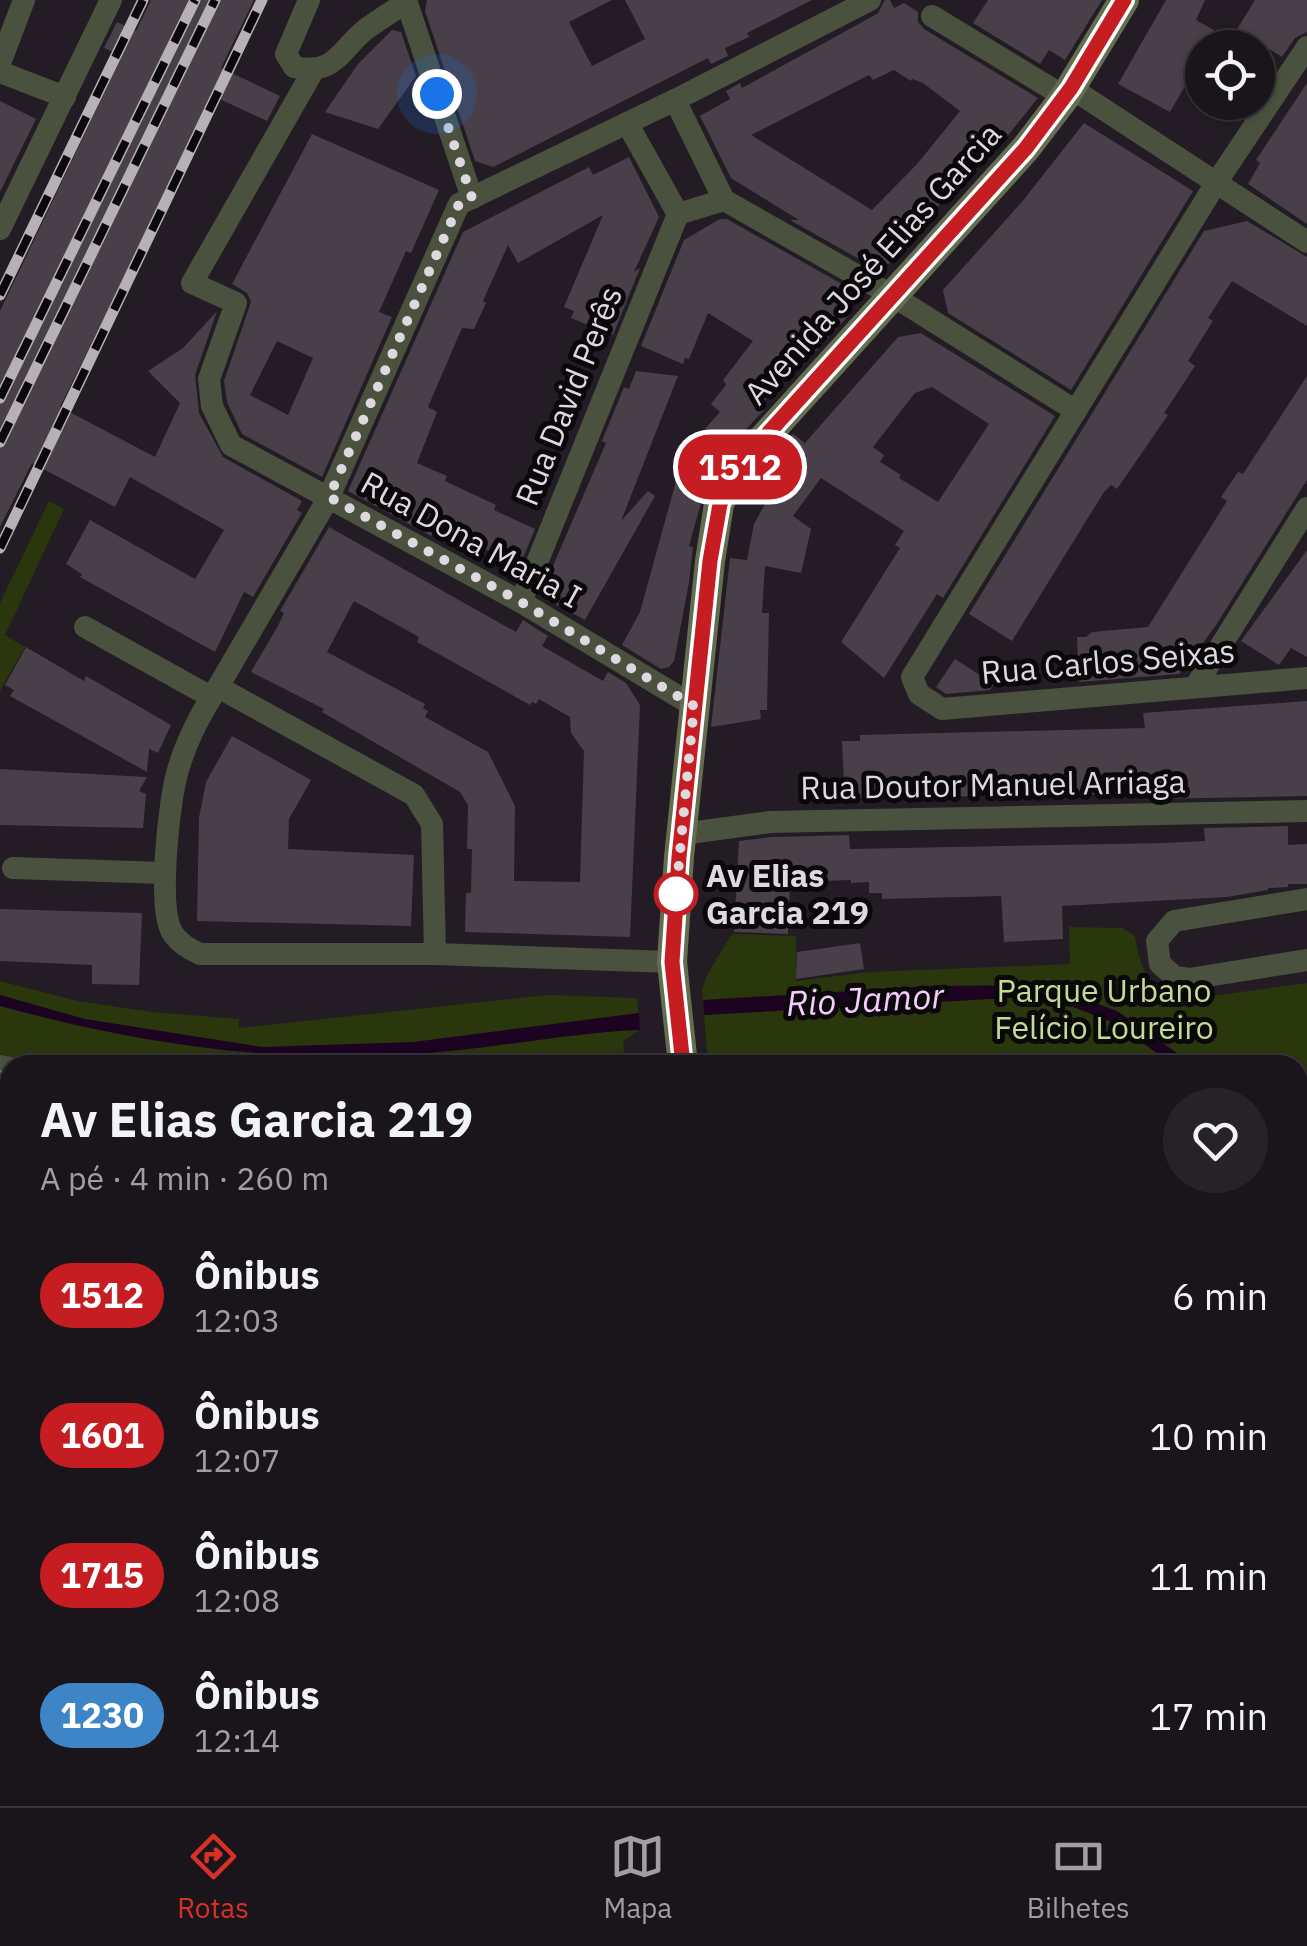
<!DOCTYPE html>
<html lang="pt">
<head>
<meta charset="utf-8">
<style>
  :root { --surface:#1a151b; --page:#272228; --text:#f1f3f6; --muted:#9f9fa3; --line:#38343a; --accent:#d93025 }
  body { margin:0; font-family:"IBM Plex Sans",sans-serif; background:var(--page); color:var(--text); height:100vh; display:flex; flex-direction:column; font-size:38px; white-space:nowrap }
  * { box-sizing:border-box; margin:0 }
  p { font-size:32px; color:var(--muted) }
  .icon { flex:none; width:55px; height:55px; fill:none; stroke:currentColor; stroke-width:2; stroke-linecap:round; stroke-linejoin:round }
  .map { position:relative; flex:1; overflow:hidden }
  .drawer { position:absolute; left:0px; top:1055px; width:1308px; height:752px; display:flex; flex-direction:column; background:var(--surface); border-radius:30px 30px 0 0; box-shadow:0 2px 8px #0004,0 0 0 2px var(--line) }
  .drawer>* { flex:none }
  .badge { padding:0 20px; border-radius:32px; font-size:35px; line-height:65px }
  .fabs { position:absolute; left:1185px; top:30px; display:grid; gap:20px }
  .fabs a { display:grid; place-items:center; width:90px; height:90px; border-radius:50%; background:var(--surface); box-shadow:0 2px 8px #0004,0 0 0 2px var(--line); font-size:50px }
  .you { position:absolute; width:50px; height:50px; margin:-25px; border:8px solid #fff; border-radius:50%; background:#1a73e8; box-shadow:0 0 0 15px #1a73e833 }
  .map>.badge { position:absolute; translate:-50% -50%; box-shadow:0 0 0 5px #fff }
  .round { display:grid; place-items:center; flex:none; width:105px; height:105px; border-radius:52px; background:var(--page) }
  .head { display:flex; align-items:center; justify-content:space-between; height:170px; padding:0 40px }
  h1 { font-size:48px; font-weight:800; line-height:75px }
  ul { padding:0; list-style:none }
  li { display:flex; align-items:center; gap:30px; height:140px; padding:0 40px }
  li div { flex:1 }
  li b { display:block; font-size:38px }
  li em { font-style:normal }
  li .badge { min-width:110px; font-weight:700; text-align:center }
  .tabs { display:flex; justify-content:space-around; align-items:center; height:140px; border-top:2px solid var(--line); background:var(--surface); font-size:28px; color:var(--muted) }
  .tabs a { display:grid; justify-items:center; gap:5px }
  .tabs .active { color:var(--accent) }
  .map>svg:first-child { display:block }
</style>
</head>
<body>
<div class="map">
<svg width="1307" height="1806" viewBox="0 0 1307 1806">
  <rect width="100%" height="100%" fill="#231c24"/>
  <g fill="#2a360c">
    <path d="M 49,501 L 64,509 L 5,635 L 25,647 L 0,691 L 0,603 Z"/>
    <path d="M 1069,927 L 1122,928 L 1135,936 C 1139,959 1145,988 1173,994 C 1184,997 1194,993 1205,997 L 1307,983 L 1307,1272 L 1298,1272 L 1298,1065 L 708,1065 L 702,989 L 708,973 L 732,934 L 796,936 L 796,981 L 870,972 L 1070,964 Z"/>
    <path d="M 0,981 L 77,1001 L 152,1012 L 239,1019 L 239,1028 L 548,995 L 637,998 L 640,1030 L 623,1041 L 625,1065 L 33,1065 L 0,1060 Z"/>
    <path d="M 0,1138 L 10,1140 L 10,1441 L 0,1440 Z"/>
    <path d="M 480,1798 L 566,1798 L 566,1806 L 468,1806 Z"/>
  </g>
  <g fill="#1d0322">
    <path d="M 1047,985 L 1117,1011 L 1194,1065 L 1174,1065 L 1114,1023 L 1045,996 L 704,1015 L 703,1000 L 932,986 Z"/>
    <path d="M 0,995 L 85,1019 L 262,1047 L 413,1042 L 639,1013 L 640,1030 C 564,1033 489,1050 413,1054 C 267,1063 140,1044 0,1006 Z"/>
  </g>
  <g fill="#483f49" fill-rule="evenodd">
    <path d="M 151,0 L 254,0 L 221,68 L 280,96 L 267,121 L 213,96 L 60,407 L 155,457 L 180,403 L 148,371 L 183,348 L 217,311 L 195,375 L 199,413 L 223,457 L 302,501 L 297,510 L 302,513 L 253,597 L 244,592 L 215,652 L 80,577 L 82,574 L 66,564 L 90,520 L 195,579 L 224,530 L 130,477 L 115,507 L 32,463 L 0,527 L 0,311 L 122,56 L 104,48 L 117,22 L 136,31 Z"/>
    <path d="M 427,0 L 612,0 L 569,22 L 592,66 L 645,39 L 625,0 L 812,0 L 747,33 L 749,37 L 725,48 L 728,56 L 711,64 L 708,58 L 493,167 L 475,161 L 425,11 Z"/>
    <path d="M 885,0 L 890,0 L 894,8 L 904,3 L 918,12 L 918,22 L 924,29 L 1038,98 L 1001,144 L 998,141 L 914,232 L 917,237 L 896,262 L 873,267 L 790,220 L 799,220 L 731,178 L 700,116 L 730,99 L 726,91 L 740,83 L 742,88 L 855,26 L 878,13 ZM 894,70 L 911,81 L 912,79 L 923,83 L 960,111 L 918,163 L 872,210 L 751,135 L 869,75 L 873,80 Z"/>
    <path d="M 988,0 L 1102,0 L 1065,60 L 1049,50 L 1040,64 L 973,23 Z"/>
    <path d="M 1166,0 L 1205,0 L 1196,20 L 1217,32 L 1208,48 L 1202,48 L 1202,57 L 1170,112 L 1118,84 Z"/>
    <path d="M 1255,0 L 1307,0 L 1307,32 L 1295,38 L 1282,57 L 1237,29 Z"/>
    <path d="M 392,30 L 401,32 L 416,76 L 378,129 L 325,112 L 358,64 Z"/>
    <path d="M 1307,83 L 1307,224 L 1248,184 L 1260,163 L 1256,160 Z"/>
    <path d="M 0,101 L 36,119 L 0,192 Z"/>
    <path d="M 1084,123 L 1193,191 L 1071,390 L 948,313 L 943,290 L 1021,203 Z"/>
    <path d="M 312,134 L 439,190 L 411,253 L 406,251 L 379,312 L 392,317 L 322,477 L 242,434 L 227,402 L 224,381 L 251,302 L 247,293 L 232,284 ZM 277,341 L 313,358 L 288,415 L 250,395 Z"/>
    <path d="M 629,157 L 659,217 L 634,272 L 640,268 L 613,335 L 571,318 L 574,311 L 564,307 L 603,215 L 518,263 L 508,245 L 483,301 L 486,303 L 474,329 L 462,328 L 428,407 L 437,412 L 417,463 L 447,476 L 445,481 L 496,505 L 494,510 L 535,529 L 520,565 L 437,528 L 431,536 L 348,491 L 463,232 L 589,167 L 593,175 Z"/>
    <path d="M 720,219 L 727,219 L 847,287 L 850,314 L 816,351 L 797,368 L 792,365 L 760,407 L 764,410 L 720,457 L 707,481 L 689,546 L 693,547 L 689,583 L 674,661 L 669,667 L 661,669 L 622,645 L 640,612 L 684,452 L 720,412 L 711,404 L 726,385 L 723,380 L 753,341 L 708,313 L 689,359 L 685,358 L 683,364 L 641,346 L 684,240 Z"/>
    <path d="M 1247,221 L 1307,257 L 1307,326 L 1232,281 L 1208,318 L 1213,321 L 1188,361 L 1195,366 L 1164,413 L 1168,415 L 1117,489 L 1111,485 L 1104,492 L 1012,641 L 969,614 L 1204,231 Z"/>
    <path d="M 921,333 L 1055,416 L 943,598 L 937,594 L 884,678 L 841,642 L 900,548 L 895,545 L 904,531 L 821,478 L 793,516 L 811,529 L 801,573 L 765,566 L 762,613 L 769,613 L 767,710 L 760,710 L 761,719 L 711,727 L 730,558 L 747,560 L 754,524 L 789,460 L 777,451 L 793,434 L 805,443 L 898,337 ZM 932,387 L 989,424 L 938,502 L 899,478 L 901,475 L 880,462 L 884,455 L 873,447 L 915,393 Z"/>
    <path d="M 636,371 L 678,376 L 621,521 L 648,491 L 655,496 L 585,620 L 540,596 L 606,443 L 602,441 L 624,387 L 629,389 Z"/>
    <path d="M 1307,376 L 1307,480 L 1216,625 L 1183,670 L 1179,674 L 1079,682 L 1077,637 L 1086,637 L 1092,632 L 1148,627 L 1227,501 L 1221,497 L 1238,472 L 1243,474 Z"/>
    <path d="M 329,527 L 516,632 L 523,620 L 548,636 L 542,646 L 603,681 L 608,672 L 626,683 L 640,705 L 630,937 L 465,932 L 466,893 L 471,893 L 472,849 L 467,849 L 468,805 L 460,792 L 322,712 L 324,709 L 251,672 L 279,624 L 284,613 L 280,611 ZM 354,601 L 419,637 L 417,642 L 530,705 L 532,702 L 536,704 L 539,699 L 570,717 L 571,733 L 584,751 L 580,882 L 514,881 L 515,806 L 488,752 L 425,717 L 428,711 L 423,708 L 425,704 L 327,652 Z"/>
    <path d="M 1307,550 L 1307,657 L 1291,648 L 1279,665 L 1241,641 Z"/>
    <path d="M 26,647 L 84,681 L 86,676 L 171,725 L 158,753 L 149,749 L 147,772 L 10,696 L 14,690 L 5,685 Z"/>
    <path d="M 955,659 L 994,684 L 990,690 L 946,694 L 936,687 Z"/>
    <path d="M 1307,701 L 1307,796 L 1154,799 L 1153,794 L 1113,794 L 848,798 L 847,781 L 844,781 L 842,741 L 860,741 L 860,735 L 1145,728 L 1143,713 Z"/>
    <path d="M 232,736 L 311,780 L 289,819 L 288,849 L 414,855 L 411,926 L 197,921 L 199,818 L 206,782 Z"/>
    <path d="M 0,769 L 147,777 L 139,791 L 146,794 L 143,828 L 0,825 Z"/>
    <path d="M 1288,826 L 1288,845 L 1307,844 L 1307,884 L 1288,884 L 1288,887 L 1268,888 L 1268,890 L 1227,897 L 1062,906 L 1063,939 L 1004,942 L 1001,896 L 882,899 L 882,893 L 869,893 L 869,882 L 851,883 L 851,880 L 790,882 L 788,934 L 734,932 L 739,841 L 771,837 L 849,835 L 850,849 L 1164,843 L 1205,841 L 1204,828 Z"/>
    <path d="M 0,909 L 142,913 L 139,985 L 92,984 L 92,965 L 0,961 Z"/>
    <path d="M 860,943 L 864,969 L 796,979 L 797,952 Z"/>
  </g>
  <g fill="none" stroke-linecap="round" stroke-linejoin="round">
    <g stroke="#4a513e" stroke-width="22">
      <path d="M 309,0 L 286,54 L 294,67 C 335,76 339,51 366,29 C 379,20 393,11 406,2"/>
      <path d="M 406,0 L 472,198"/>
      <path d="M 932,16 L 1065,97"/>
      <path d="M 1307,47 L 1216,183 L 912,677 L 919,694 L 942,709 L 1307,678"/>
      <path d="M 0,63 L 24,0"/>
      <path d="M 313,71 L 192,283 L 236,303 L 209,379 L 212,406 L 231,445 L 521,602 L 694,706"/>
      <path d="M 0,72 L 65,97"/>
      <path d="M 1071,88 L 1307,242"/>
      <path d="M 675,100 L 724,200 L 893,296 L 1076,411"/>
      <path d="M 627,123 L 678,214"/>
      <path d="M 678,214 L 724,200"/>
      <path d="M 0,229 L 111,0"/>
      <path d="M 521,602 L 678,214"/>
      <path d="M 85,627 L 211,697"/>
      <path d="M 218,687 L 329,497 L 459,204 L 675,100 L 870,0"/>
      <path d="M 1195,687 L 1307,508"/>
      <path d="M 682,834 L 770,822 L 1307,811"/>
      <path d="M 13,868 L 164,873"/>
      <path d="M 1307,899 L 1174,921 L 1157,941 L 1160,964 L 1175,977 L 1189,979 L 1307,960"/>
      <path d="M 435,954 L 432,824 L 414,795 L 218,687 C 202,711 186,742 178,770 C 169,799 158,903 171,930 C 176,941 190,950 200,954 L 435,954 L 672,962"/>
      <path d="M 0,1066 L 10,1068"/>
      <path d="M 1298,1229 L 1307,1231"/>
      <path d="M 0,1480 L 10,1480"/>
      <path d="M 1298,1625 L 1307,1617"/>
      <path d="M 0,1761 L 10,1792"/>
      <path d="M 214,1798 L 220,1806"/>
      <path d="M 450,1798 L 457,1806"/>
      <path d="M 681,1798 L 681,1806"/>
      <path d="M 1234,1798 L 1235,1806"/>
      <path d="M 247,1806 L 256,1798"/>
    </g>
    <g stroke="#636d4f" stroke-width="30">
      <path d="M 683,1065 L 672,962 L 679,857 L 710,561 L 719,504 L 730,479 L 753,450 L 1026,148 L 1065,97 L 1124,0"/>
      <path d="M 1298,1333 L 1307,1330"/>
      <path d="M 983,1798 L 984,1806"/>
    </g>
    <g stroke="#75835b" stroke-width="30">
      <path d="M 0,1085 L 10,1086"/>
      <path d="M 0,1120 L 10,1121"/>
      <path d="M 1298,1297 L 1307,1298"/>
    </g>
    <g stroke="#b6b0b7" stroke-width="11">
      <g id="rail">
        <path d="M 0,295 L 143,0"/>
        <path d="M 0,398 L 195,0"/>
        <path d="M 0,442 L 215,0"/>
        <path d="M 0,548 L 262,0"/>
      </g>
    </g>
    <use href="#rail" stroke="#0b080b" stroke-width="8" stroke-dasharray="22" stroke-linecap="butt"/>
  </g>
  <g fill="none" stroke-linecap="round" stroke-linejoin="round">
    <g stroke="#fff" stroke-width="22">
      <path id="line" d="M 683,1065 L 672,962 L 679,857 L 710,561 L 720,504 L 730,480 L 753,450 L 1026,148 L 1071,88 L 1124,0"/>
    </g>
    <use href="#line" stroke="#c61d23" stroke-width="15"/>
    <path stroke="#ded9df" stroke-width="10" stroke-dasharray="0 18" d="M 437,94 L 472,198 L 459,204 L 329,497 L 521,602 L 694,706 L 676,894"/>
  </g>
  <circle fill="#fff" stroke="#c61d23" stroke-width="5" cx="676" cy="894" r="20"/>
  <g text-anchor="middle" stroke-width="10" stroke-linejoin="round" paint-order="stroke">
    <g font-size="32" fill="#ded9df" stroke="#0b080b">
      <text transform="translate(873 264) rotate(-48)" y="11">Avenida José Elias Garcia</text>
      <text transform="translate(569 396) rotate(-68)" y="11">Rua David Perês</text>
      <text transform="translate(471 540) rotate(29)" y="11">Rua Dona Maria I</text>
      <text transform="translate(1108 662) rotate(-5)" y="11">Rua Carlos Seixas</text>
      <text transform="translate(993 785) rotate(-1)" y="11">Rua Doutor Manuel Arriaga</text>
    </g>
    <g font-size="32" font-weight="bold" fill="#ded9df" stroke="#0b080b" text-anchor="start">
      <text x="706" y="887">Av Elias<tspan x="706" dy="37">Garcia 219</tspan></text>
    </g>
    <g font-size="32" fill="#c3dc93" stroke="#0b080b">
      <text x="1104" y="1002">Parque Urbano<tspan x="1104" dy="37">Felício Loureiro</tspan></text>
    </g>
    <g font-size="35" font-style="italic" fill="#f6ccfd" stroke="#0b080b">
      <text transform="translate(865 1000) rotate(-3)" y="12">Rio Jamor</text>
    </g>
  </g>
</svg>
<div class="fabs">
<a><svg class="icon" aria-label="locate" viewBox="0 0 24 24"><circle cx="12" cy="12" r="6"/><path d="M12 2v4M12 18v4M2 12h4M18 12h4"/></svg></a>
</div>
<div class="you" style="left:437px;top:94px"></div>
<b class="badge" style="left:740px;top:467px;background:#c61d23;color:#fff">1512</b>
<section class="drawer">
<div class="head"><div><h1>Av Elias Garcia 219</h1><p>A pé · 4 min · 260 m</p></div><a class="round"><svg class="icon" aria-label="heart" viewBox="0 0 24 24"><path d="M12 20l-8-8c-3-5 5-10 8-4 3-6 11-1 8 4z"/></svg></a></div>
<ul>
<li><span class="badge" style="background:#c61d23;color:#fff">1512</span><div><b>Ônibus</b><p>12:03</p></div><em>6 min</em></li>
<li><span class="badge" style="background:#c61d23;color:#fff">1601</span><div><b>Ônibus</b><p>12:07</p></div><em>10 min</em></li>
<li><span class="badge" style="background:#c61d23;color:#fff">1715</span><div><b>Ônibus</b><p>12:08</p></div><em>11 min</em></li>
<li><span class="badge" style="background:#3d85c6;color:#fff">1230</span><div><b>Ônibus</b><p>12:14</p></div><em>17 min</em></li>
</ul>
</section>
</div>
<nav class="tabs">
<a class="active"><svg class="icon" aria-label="directions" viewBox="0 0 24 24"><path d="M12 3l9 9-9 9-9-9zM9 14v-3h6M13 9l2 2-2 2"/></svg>Rotas</a>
<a><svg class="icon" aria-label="map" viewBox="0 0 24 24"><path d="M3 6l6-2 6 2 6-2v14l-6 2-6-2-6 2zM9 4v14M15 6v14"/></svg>Mapa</a>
<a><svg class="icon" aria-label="tickets" viewBox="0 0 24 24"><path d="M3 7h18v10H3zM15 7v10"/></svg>Bilhetes</a>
</nav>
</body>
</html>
